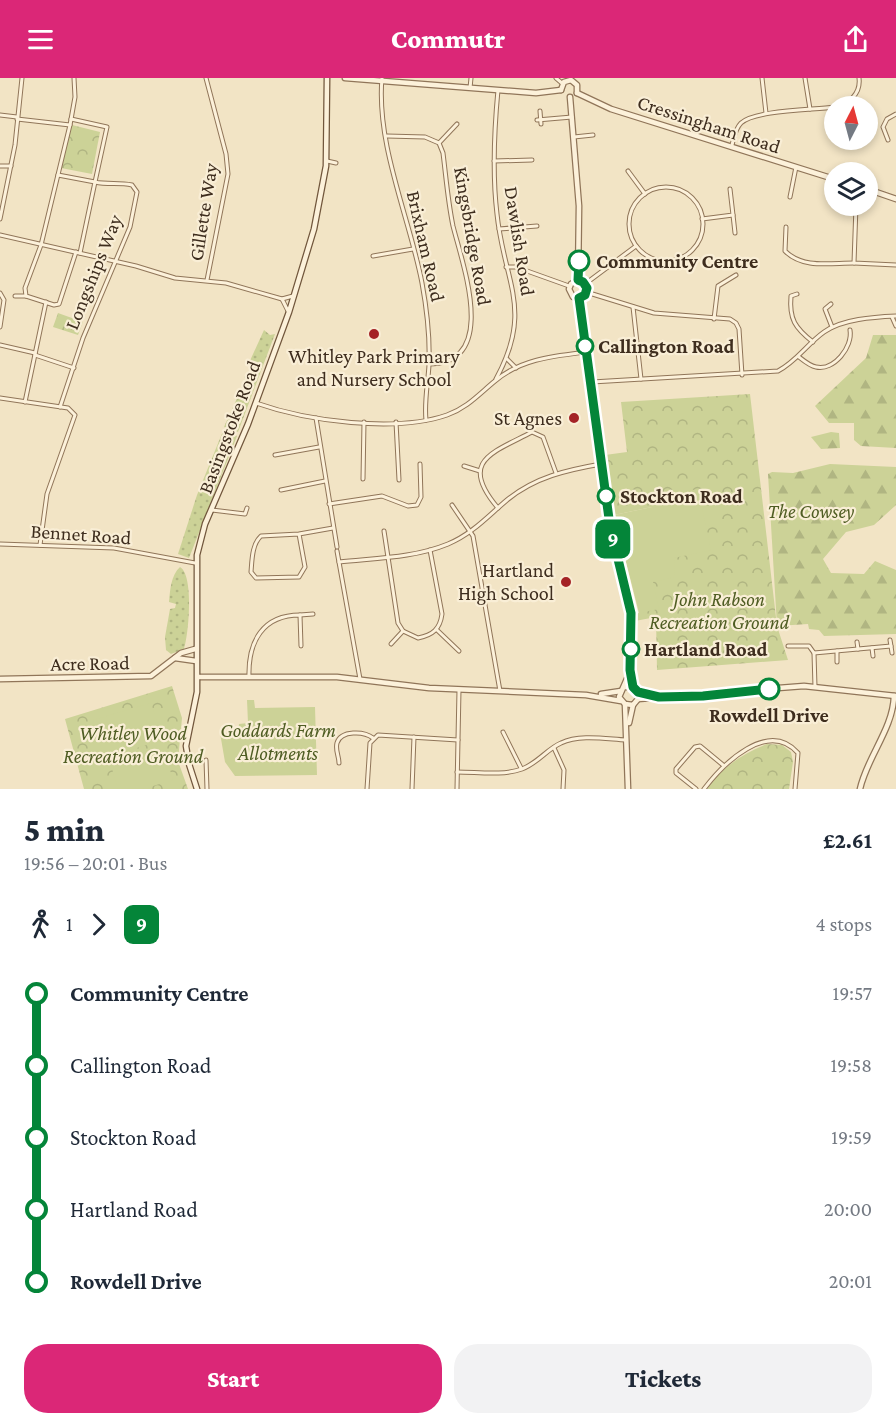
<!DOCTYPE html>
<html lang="en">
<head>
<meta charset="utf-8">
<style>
  :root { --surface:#fff; --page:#f2f2f3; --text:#1f2937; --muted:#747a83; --accent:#db2777 }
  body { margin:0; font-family:"Crimson Pro",serif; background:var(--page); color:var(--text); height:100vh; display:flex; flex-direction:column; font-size:22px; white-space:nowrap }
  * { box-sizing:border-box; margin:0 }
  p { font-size:20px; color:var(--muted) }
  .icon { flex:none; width:33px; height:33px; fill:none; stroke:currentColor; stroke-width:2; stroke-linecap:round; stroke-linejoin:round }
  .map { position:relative; height:711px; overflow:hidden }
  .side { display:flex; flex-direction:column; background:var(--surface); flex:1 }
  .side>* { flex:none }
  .badge { padding:0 12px; border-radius:9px; font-size:21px; line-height:39px }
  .needle { width:39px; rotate:6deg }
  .fabs { position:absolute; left:824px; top:18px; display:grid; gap:12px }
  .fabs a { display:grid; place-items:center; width:54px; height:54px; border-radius:50%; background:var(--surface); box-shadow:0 3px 9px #0003; font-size:30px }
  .map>.badge { position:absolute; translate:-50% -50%; box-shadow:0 0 0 3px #fff }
  .legs { display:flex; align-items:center; gap:9px; height:66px; padding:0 24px; font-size:20px }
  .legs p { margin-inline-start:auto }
  .headline { display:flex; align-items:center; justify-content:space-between; height:102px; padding:0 24px }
  h1 { font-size:33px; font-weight:800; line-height:45px }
  .primary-button { display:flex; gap:12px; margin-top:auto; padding:12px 24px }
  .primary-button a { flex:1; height:69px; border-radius:24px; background:var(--accent); color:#fff; font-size:24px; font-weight:800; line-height:69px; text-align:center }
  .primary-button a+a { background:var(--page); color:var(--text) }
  ul { padding:0 24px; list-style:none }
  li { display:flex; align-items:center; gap:21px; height:72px; font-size:22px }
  li i { display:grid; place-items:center; width:9px; height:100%; margin:0 8px; background:currentColor }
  li i::after { content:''; width:15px; height:15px; margin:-8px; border:4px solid; border-radius:50%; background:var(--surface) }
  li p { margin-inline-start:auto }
  li:first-child i { background:linear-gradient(#0000 50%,currentColor 0) }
  li:last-child i { background:linear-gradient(currentColor 50%,#0000 0) }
  header { display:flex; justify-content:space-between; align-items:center; height:78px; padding:0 24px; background:var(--accent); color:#fff; font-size:27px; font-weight:800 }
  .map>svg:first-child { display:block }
</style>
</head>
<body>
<header><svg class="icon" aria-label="menu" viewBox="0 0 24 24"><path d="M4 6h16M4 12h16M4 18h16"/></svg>Commutr<svg class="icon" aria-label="share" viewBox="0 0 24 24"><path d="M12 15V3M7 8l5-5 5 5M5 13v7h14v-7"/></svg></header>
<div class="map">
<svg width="896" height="711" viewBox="0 0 896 711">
  <defs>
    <pattern id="grass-dots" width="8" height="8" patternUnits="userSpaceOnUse" patternTransform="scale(1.5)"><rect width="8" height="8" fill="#ccd297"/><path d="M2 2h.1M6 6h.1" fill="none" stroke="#b0b582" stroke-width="1.8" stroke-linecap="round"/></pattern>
    <pattern id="forest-firs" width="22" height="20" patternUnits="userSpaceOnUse" patternTransform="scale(1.5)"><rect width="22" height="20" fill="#ccd297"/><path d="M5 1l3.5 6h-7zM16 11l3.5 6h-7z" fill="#b0b582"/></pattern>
    <pattern id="park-crowns" width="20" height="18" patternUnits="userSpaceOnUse" patternTransform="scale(1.5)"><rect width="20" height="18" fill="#ccd297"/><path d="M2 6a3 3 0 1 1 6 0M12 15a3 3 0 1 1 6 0" fill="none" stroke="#b0b582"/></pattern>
  </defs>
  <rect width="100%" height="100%" fill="#f2e4c5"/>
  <g fill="url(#grass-dots)">
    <path d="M 264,252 L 270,257 L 275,256 L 238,354 L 224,349 L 243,307 L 248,307 L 249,303 L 244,299 L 254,293 L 248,287 Z"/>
    <path d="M 223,353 L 237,358 L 189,480 L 178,476 L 197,417 Z"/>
    <path d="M 180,489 C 194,497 189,556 184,571 L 171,576 L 166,572 L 165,559 L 170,531 L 175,530 L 176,526 L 169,524 C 170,512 171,497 180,489 Z"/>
  </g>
  <g fill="url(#forest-firs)">
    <path d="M 873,257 L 896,257 L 896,370 L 861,368 L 854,362 L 854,345 L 829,345 L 815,328 L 866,280 Z"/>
    <path d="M 831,354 L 839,355 L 840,370 L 821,371 L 811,359 Z"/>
    <path d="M 830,386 L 896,389 L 896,427 L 874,447 L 846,454 L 823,481 L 831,495 L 864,496 L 875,483 L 896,492 L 896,556 L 824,558 L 819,552 L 809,551 L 808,546 L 777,548 L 768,396 L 772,394 L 793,395 Z"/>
  </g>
  <g fill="url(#park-crowns)">
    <path d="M 72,47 L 100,54 L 92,96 L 61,90 Z"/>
    <path d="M 58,235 L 83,244 L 78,257 L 53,249 Z"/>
    <path d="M 750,316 L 777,548 L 788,582 L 657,592 L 656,539 L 635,543 L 634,536 L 639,535 L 653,504 L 652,429 L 614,437 L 605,377 L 627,374 L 621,324 Z"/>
    <path d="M 172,608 L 182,640 L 178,683 L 188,711 L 84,711 L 65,641 Z"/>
    <path d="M 767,666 L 782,667 L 791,674 L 793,684 L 789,711 L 707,711 C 722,689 742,676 767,666 Z"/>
  </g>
  <g fill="#ccd297">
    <path d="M 698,411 L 711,472 L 674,480 L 675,499 L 653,504 L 659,531 L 639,535 L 614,437 L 652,429 L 660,419 Z"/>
    <path d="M 247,622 L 254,622 L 255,630 L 315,629 L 317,697 L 235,698 L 225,684 L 220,655 L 238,654 L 239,646 L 248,645 Z"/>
    <path d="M 151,625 L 163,662 L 104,680 L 93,642 Z"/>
    <path d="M 163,668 L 173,702 L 143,711 L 118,711 L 110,684 Z"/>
  </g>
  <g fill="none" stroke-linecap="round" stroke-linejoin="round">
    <g stroke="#907559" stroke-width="5">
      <g id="minor">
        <path d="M 74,0 L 75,19 L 70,47 L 41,167 L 25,210 L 26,218 L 54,227 L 59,226 L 76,174"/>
        <path d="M 206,0 L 226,76 L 228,96 L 207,202"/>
        <path d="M 382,0 C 376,67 410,141 422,205 C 427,232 430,260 429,287 C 428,305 424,324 426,342"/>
        <path d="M 556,0 L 563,6"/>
        <path d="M 762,0 L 766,35"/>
        <path d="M 805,0 L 810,31"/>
        <path d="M 470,10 L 471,0"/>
        <path d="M 835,28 C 849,26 861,16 859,0"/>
        <path d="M 540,33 L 541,46"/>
        <path d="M 0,37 L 17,39"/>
        <path d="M 17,41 L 70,47"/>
        <path d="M 537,42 L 572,39"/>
        <path d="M 387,58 L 425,59 L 439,65 L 443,75 C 446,99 448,124 453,148 C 462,185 500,286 429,286"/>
        <path d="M 574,59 L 593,57"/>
        <path d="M 888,62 L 883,49 L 887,41 L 896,36"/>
        <path d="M 439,65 L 457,46"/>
        <path d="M 732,67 C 734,60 735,51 741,45 C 755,32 813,32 834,29"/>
        <path d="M 327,83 L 336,85"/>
        <path d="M 494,83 L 532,82"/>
        <path d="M 0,88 L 11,88"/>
        <path d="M 628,93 L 645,116"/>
        <path d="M 58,97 L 95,104 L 80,175"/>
        <circle cx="666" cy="146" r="37"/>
        <path d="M 790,119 L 796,89"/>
        <path d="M 856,128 L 854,185 L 896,187"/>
        <path d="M 733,137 L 735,155"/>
        <path d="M 0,141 L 15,67 L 22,0"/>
        <path d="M 702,141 L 733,137 L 730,111"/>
        <path d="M 786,149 L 785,173 C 803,191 830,185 854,185"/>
        <path d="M 499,151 L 537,148"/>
        <path d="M 0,157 L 136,188 L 175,200 L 226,205 L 282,221 L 293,218"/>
        <path d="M 373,178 L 413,171"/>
        <path d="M 506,189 L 516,189 L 569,208"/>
        <path d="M 585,206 L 636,168"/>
        <path d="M 586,214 L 654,235 L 730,241 L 736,245 L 739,251 L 742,297"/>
        <path d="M 0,215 L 4,222 L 0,249"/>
        <path d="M 797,216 L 791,218 C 789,241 795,250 813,264"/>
        <path d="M 15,218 L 26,218"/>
        <path d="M 282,221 L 288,233"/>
        <path d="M 831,226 L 825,231 L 832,249"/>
        <path d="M 633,229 L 641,301"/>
        <path d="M 892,239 L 896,248"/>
        <path d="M 714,241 L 718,208 L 736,197"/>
        <path d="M 0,267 L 35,275"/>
        <path d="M 35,277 L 74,290"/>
        <path d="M 799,279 C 804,283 810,288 816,289 C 834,293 853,269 850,252"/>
        <path d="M 507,281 L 516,290"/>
        <path d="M 496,301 C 534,231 504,205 497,136 C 492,95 494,54 498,12"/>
        <path d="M 592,304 L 778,293 C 797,283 807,266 824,254 C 842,241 874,239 896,238"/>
        <path d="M 0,320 L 68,330 L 75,337 L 47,416 L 40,467"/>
        <path d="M 25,324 L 46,224"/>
        <path d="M 256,325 C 307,343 395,355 447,337 C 467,330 479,316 495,303 C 521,281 554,278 586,274"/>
        <path d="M 60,329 L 83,260 L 130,149 L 137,114 L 132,107 C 119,104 108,107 95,104 L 107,49 L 71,41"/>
        <path d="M 316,340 L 337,469"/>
        <path d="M 396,344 L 399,402"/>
        <path d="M 275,377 L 319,369"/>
        <path d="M 464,388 L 480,393"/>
        <path d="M 363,401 L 364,344"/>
        <path d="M 281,412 L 325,403"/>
        <path d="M 329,426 L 382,418 L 408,428 L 417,427 L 421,419 L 420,386"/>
        <path d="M 452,427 L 473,458 L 500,613"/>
        <path d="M 498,430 C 458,383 492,375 532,354 L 543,359 L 556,395"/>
        <path d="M 212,432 L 245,436 L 247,430"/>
        <path d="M 384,453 L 398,545 L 403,553 L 418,560 C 433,557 440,551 442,536 L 430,472"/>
        <path d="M 299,456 L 261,458 C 252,466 252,482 251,494 L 256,500 L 299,499 L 305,489 L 299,456 L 333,450"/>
        <path d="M 0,466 L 114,470 L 195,485"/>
        <path d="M 337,473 L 360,601"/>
        <path d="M 339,484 C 376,480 414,480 448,466 C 472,456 488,438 507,422 C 535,399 567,392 601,386"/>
        <path d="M 300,537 L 313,536"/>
        <path d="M 437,552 L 459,573"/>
        <path d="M 890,562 L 891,568"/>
        <path d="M 857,564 L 858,571"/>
        <path d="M 391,566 L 403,553"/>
        <path d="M 788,568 L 809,568 L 814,575 L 891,568 L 892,575"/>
        <path d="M 872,570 L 873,578"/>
        <path d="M 814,575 L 815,609"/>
        <path d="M 837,584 L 837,573"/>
        <path d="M 249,599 C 248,563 263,537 300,537 L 301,568"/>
        <path d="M 503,654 L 521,690"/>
        <path d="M 554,670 L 564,692 L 563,711"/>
        <path d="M 206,682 L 207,711"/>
        <path d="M 339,685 C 339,678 335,672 337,665 C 341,652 364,653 373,660"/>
        <path d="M 457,694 C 478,694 502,698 522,691 C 538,685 547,671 561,665 C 580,656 606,661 626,662"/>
        <path d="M 367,711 L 370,665 L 378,657 L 458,662"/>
        <path d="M 412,711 L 414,659"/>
        <path d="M 457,711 L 459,612"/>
        <path d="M 696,711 L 676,695 L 676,691 L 695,669 L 700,668 L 723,687"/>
        <path d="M 704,711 C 723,686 768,641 798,675 L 795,711"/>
      </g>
    </g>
    <g stroke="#907559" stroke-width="7">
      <g id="tertiary">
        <path d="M 345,0 L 536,15 L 561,12"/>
        <path d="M 561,12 L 564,4 L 571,2 L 577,7 L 577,15"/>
        <path d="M 577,15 L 611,31 L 834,101"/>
        <path d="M 570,19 L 579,128 L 578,202"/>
        <path d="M 867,111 L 896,121"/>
        <path d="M 578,202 L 571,206 L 569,211 L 573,219 L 579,220"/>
        <path d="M 578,202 L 583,204 L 587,210 L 585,217 L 579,220"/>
        <path d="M 579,220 L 611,448 L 631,535 L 630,592 L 633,609"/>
        <path d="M 175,580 L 196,583"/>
        <path d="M 198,599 L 337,599 L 429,610 L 586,617 L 621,623"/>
        <path d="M 0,601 L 151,598 L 181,575 L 195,571"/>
        <path d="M 625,609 L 633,609 L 638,614 L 638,621 L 633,627 L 625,626 L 619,619 L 630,594"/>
        <path d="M 638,614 L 658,619"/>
        <path d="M 601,616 L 621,613"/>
        <path d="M 638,621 L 804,608 L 896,618"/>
        <path d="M 625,626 L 628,711"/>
        <path d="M 629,645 L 633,627"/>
        <path d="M 860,711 C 867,679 893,651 894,618"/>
      </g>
    </g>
    <g stroke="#71563c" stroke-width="7">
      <path id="secondary" d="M 197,711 L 189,686 L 186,668 L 197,614 L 197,477 L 205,446 L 248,346 L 289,234 L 314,151 L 326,88 L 327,0"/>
    </g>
    <use href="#minor" stroke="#fcf1da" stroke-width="3"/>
    <use href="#tertiary" stroke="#fcf1da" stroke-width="4.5"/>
    <use href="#secondary" stroke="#fcf1da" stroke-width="4.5"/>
  </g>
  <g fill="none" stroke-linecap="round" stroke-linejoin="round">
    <g stroke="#fff" stroke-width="14">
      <path id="line-1" d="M 579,183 L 578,202 L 583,204 L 587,210 L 585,217 L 579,220 L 610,448 L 631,535 L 630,592 L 633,609 L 638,614 L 659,619 L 703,618 L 769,611"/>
    </g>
    <use href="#line-1" stroke="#048539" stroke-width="9"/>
  </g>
  <g fill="#fff" stroke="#048539" stroke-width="3">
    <circle cx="579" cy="183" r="10"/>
    <circle cx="585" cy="268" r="8"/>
    <circle cx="606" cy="418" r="8"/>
    <circle cx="631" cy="571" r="8"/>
    <circle cx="769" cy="611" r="10"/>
  </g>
  <g fill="#a42326" stroke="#f9eed6" stroke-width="2">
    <circle cx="374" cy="256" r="6"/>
    <circle cx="574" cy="340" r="6"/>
    <circle cx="566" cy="504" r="6"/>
  </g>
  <g text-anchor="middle" stroke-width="4.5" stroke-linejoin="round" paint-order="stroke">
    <g font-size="20" fill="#3e2d1e" stroke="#f9eed6">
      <text transform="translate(709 46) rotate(18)" y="7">Cressingham Road</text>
      <text transform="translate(203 134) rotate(-81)" y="7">Gillette Way</text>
      <text transform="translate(473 158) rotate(80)" y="7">Kingsbridge Road</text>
      <text transform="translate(520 163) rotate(81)" y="7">Dawlish Road</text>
      <text transform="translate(426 168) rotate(77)" y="7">Brixham Road</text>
      <text transform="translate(93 194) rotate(-68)" y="7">Longships Way</text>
      <text transform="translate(229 349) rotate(-69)" y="7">Basingstoke Road</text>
      <text transform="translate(81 456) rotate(4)" y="7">Bennet Road</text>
      <text transform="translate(90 585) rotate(-1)" y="7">Acre Road</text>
    </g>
    <g font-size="20" font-weight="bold" fill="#3e2d1e" stroke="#f9eed6" text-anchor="start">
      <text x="596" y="190">Community Centre</text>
      <text x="598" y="275">Callington Road</text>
      <text x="620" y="425">Stockton Road</text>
      <text x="644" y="578">Hartland Road</text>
      <text x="769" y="644" text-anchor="middle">Rowdell Drive</text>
    </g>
    <g font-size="20" fill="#3e2d1e" stroke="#f9eed6" text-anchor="end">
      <text x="374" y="285" text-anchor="middle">Whitley Park Primary<tspan x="374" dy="23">and Nursery School</tspan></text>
      <text x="562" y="347">St Agnes</text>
      <text x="554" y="499">Hartland<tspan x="554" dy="23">High School</tspan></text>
    </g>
    <g font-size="20" font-style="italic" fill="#4f5d23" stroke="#f9eed6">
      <text x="811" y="440">The Cowsey</text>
      <text x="719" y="528">John Rabson<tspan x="719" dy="23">Recreation Ground</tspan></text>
      <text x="278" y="659">Goddards Farm<tspan x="278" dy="23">Allotments</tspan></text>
      <text x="133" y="662">Whitley Wood<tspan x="133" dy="23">Recreation Ground</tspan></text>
    </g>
  </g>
</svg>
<div class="fabs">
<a><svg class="needle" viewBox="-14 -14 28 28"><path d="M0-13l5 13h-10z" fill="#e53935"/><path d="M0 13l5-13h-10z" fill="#747a83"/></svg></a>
<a><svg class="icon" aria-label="layers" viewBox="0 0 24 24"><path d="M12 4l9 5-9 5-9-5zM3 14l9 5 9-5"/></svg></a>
</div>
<b class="badge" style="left:613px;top:461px;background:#048539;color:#fff">9</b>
</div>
<section class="side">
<div class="headline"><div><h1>5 min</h1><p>19:56 – 20:01 · Bus</p></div><b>£2.61</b></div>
<div class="legs"><svg class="icon" aria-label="walk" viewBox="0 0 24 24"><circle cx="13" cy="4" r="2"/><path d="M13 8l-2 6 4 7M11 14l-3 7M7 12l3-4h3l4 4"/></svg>1<svg class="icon" aria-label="forward" viewBox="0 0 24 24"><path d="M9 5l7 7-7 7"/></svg><b class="badge" style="background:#048539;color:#fff">9</b><p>4 stops</p></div>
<ul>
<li><i style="color:#048539"></i><b>Community Centre</b><p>19:57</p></li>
<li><i style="color:#048539"></i><span>Callington Road</span><p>19:58</p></li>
<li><i style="color:#048539"></i><span>Stockton Road</span><p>19:59</p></li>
<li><i style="color:#048539"></i><span>Hartland Road</span><p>20:00</p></li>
<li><i style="color:#048539"></i><b>Rowdell Drive</b><p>20:01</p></li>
</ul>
<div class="primary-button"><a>Start</a><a>Tickets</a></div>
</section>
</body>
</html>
